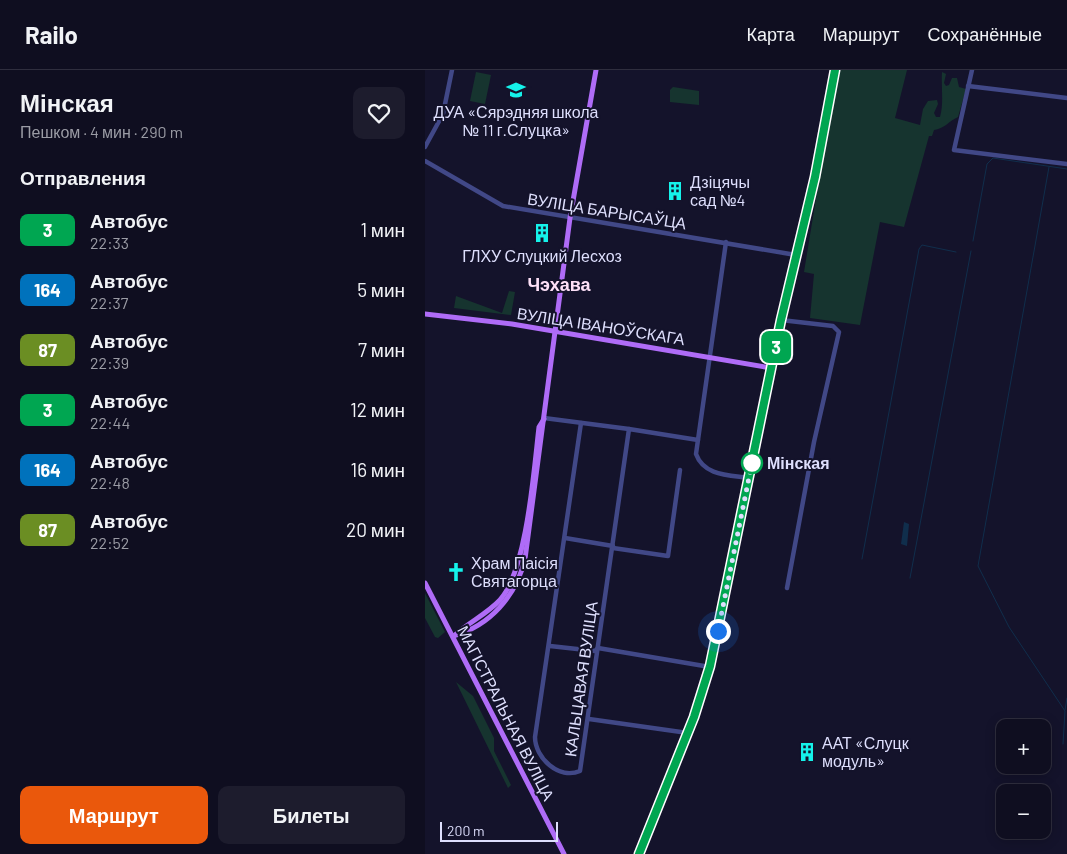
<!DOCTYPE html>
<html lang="ru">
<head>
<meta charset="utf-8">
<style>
  :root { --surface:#0f0e20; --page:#1d1c2d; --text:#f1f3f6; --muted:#9b9ca5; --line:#2f2e3e; --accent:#ea580c }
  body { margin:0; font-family:Barlow,sans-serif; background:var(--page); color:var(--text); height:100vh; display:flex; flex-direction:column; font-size:19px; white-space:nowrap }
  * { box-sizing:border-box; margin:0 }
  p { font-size:16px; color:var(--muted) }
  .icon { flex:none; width:28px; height:28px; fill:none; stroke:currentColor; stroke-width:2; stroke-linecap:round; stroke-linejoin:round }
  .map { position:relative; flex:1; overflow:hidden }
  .panel { display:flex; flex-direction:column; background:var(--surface); width:425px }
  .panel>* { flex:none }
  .badge { padding:0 10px; border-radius:8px; font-size:18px; line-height:32px }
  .fabs { position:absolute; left:571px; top:649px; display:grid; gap:10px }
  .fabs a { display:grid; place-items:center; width:55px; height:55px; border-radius:10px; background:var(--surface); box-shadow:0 2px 12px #0003,0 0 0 1px var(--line); font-size:25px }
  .scale { position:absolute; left:15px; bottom:12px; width:118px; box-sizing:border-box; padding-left:5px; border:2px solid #dedffd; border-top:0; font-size:14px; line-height:18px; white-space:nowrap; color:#dedffd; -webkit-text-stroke:4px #14132b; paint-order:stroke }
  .you { position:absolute; width:25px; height:25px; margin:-12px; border:4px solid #fff; border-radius:50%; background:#1a73e8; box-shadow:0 0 0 8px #1a73e833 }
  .map>.badge { position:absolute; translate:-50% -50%; box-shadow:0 0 0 2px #fff }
  h2 { padding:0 20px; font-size:19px; line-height:45px }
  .round { display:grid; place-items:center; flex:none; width:52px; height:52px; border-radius:10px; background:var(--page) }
  .summary { display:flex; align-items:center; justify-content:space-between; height:85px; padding:0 20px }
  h1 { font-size:24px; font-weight:600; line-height:38px }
  .cta { display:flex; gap:10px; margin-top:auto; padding:10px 20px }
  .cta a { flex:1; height:58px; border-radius:10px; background:var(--accent); color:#fff; font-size:20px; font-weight:600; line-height:58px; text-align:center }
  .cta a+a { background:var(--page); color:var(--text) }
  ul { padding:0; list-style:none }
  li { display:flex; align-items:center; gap:15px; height:60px; padding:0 20px }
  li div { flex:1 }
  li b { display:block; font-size:19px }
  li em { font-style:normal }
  li .badge { min-width:55px; font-weight:700; text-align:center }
  header { display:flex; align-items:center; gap:30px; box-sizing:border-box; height:70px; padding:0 25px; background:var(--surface); border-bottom:1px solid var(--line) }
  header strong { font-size:24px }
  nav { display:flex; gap:28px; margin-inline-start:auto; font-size:18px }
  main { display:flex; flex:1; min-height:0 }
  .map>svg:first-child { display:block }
</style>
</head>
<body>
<header>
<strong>Railo</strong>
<nav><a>Карта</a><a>Маршрут</a><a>Сохранённые</a></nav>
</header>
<main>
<section class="panel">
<div class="summary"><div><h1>Мінская</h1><p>Пешком · 4 мин · 290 m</p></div><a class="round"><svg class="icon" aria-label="heart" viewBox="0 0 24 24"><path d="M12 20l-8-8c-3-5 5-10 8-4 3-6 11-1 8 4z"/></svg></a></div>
<h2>Отправления</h2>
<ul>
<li><span class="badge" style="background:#00a651;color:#fff">3</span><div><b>Автобус</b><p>22:33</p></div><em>1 мин</em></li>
<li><span class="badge" style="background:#0072bc;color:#fff">164</span><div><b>Автобус</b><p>22:37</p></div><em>5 мин</em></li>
<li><span class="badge" style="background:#6b8e23;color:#fff">87</span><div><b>Автобус</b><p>22:39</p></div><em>7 мин</em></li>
<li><span class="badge" style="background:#00a651;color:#fff">3</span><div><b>Автобус</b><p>22:44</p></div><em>12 мин</em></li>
<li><span class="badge" style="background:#0072bc;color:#fff">164</span><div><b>Автобус</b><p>22:48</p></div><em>16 мин</em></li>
<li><span class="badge" style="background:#6b8e23;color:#fff">87</span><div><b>Автобус</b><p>22:52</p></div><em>20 мин</em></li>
</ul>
<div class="cta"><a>Маршрут</a><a>Билеты</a></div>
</section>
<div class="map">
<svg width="642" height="784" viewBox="0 0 642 784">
  <rect width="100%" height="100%" fill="#14132b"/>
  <g fill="#16342f">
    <path d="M 414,0 L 482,0 L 470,48 L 495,55 L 498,39 L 503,31 L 512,30 L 513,34 L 509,43 L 511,47 L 515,47 C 519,33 516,18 517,2 L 521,4 L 519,13 L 521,16 L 524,15 L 527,8 L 532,8 L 534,17 L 541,19 L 533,47 C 524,51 519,59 509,60 L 507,66 L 504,66 L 479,157 L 455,152 L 435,255 L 385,248 L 389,204 L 379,202 L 410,12 Z"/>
    <path d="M 51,2 L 66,5 L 60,34 L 45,31 Z"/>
    <path d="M 248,17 L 274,21 L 274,35 L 245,32 L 245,20 Z"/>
    <path d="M 84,221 L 90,222 L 86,245 L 29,238 L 31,226 L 77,243 Z"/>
    <path d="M 0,523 L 20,562 L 13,568 L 10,567 L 0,548 Z"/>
    <path d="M 31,612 L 48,626 L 69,668 L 69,681 L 86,715 L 83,718 Z"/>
  </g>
  <path fill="#102e4c" d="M 479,452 L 484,454 L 482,476 L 476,474 Z"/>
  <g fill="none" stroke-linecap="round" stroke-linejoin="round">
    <g stroke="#102e4c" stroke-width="1">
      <path d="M 624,97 L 553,496 L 584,557 L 640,641 L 638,674"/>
      <path d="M 548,171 L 562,94 L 568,88 L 642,99"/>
      <path d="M 437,489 L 494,179 L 497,175 L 531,182"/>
      <path d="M 485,508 L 546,181"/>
      <path d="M 640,640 L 642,628"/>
    </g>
    <g stroke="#414887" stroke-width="4.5">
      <path d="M 547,0 L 529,80 L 642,94"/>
      <path d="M 543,16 L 642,28"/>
      <path d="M 0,77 L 18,44 L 27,0"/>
      <path d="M 0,91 L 78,136 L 371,185"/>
      <path d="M 301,172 L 271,384 C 279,406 304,405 324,408"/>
      <path d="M 356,250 L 408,256 L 414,262 L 389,372 L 362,518"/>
      <path d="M 119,348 L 204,359"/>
      <path d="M 156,353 L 110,667 C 110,688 134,710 155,701 L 204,359 L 273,370"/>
      <path d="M 140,468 L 188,476"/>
      <path d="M 188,478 L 243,486 L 255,400"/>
      <path d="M 125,576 L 170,581 L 173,578 L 285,597"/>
      <path d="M 164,649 L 263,663"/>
    </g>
    <g stroke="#af6cf7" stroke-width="5">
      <path d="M 0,244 L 87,254 L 346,298"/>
      <path d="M 0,513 L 139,784"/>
      <path d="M 30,565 C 44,552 62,544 75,530 C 102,500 109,399 114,357 L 119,349"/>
      <path d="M 28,566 C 65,556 91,526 100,489 L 145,148 L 171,0"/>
      <path d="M 213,784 L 269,647 L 285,597 L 356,250 L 392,99 L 410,0"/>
    </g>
  </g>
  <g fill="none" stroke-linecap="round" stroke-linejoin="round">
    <g stroke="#fff" stroke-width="11">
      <path id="line" d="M 214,784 L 269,647 L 285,596 L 356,250 L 390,107 L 410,0"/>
    </g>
    <use href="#line" stroke="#00a651" stroke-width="8"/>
    <path stroke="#dedffd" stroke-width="5" stroke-dasharray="0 9" d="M 293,561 L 327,393"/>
  </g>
  <defs>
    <g id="school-bare" transform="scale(1.5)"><path d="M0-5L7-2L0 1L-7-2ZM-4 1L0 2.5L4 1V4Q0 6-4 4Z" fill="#15f2ea" stroke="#14132b" stroke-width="2.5" paint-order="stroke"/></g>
    <g id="building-bare" transform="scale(1.5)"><path d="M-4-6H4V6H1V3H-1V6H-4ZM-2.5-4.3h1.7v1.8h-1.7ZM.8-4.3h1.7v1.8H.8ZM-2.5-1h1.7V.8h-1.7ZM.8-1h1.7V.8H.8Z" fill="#15f2ea" stroke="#14132b" stroke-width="2.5" paint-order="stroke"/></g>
    <g id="church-bare" transform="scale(1.5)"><path d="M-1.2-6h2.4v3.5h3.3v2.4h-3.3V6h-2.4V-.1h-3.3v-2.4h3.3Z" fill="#15f2ea" stroke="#14132b" stroke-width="2.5" paint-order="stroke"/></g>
  </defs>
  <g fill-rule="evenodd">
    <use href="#school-bare" x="91" y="20"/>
    <use href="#building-bare" x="250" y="121"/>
    <use href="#building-bare" x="117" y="163"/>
    <use href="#church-bare" x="31" y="502"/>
    <use href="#building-bare" x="382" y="682"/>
  </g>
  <circle fill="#fff" stroke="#00a651" stroke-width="2.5" cx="327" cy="393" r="10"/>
  <g text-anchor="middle" stroke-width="4" stroke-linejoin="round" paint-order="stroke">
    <g font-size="16" fill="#dedffd" stroke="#14132b" text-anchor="start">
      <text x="91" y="48" text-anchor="middle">ДУА «Сярэдняя школа<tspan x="91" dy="18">№ 11 г.Слуцка»</tspan></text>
      <text x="265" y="118">Дзіцячы<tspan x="265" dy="18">сад №4</tspan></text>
      <text x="117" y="192" text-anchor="middle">ГЛХУ Слуцкий Лесхоз</text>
      <text x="46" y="499">Храм Паісія<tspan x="46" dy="18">Святагорца</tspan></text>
      <text x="397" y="679">ААТ «Слуцк<tspan x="397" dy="18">модуль»</tspan></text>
    </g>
    <g font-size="16" fill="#dedffd" stroke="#14132b">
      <text transform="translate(182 141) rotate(9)" y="6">ВУЛІЦА БАРЫСАЎЦА</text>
      <text transform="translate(176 256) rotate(9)" y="6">ВУЛІЦА ІВАНОЎСКАГА</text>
      <text transform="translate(156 609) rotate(-82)" y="6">КАЛЬЦАВАЯ ВУЛІЦА</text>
      <text transform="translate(81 643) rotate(63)" y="6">МАГІСТРАЛЬНАЯ ВУЛІЦА</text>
    </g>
    <g font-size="16" font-weight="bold" fill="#dedffd" stroke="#14132b" text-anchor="start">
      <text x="342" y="399">Мінская</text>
    </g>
    <g font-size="18" font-weight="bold" fill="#fde0f7" stroke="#14132b">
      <text x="134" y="221">Чэхава</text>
    </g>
  </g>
</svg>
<div class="fabs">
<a>+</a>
<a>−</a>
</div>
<div class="scale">200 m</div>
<div class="you" style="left:293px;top:561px"></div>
<b class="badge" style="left:351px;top:277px;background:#00a651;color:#fff">3</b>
</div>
</main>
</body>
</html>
